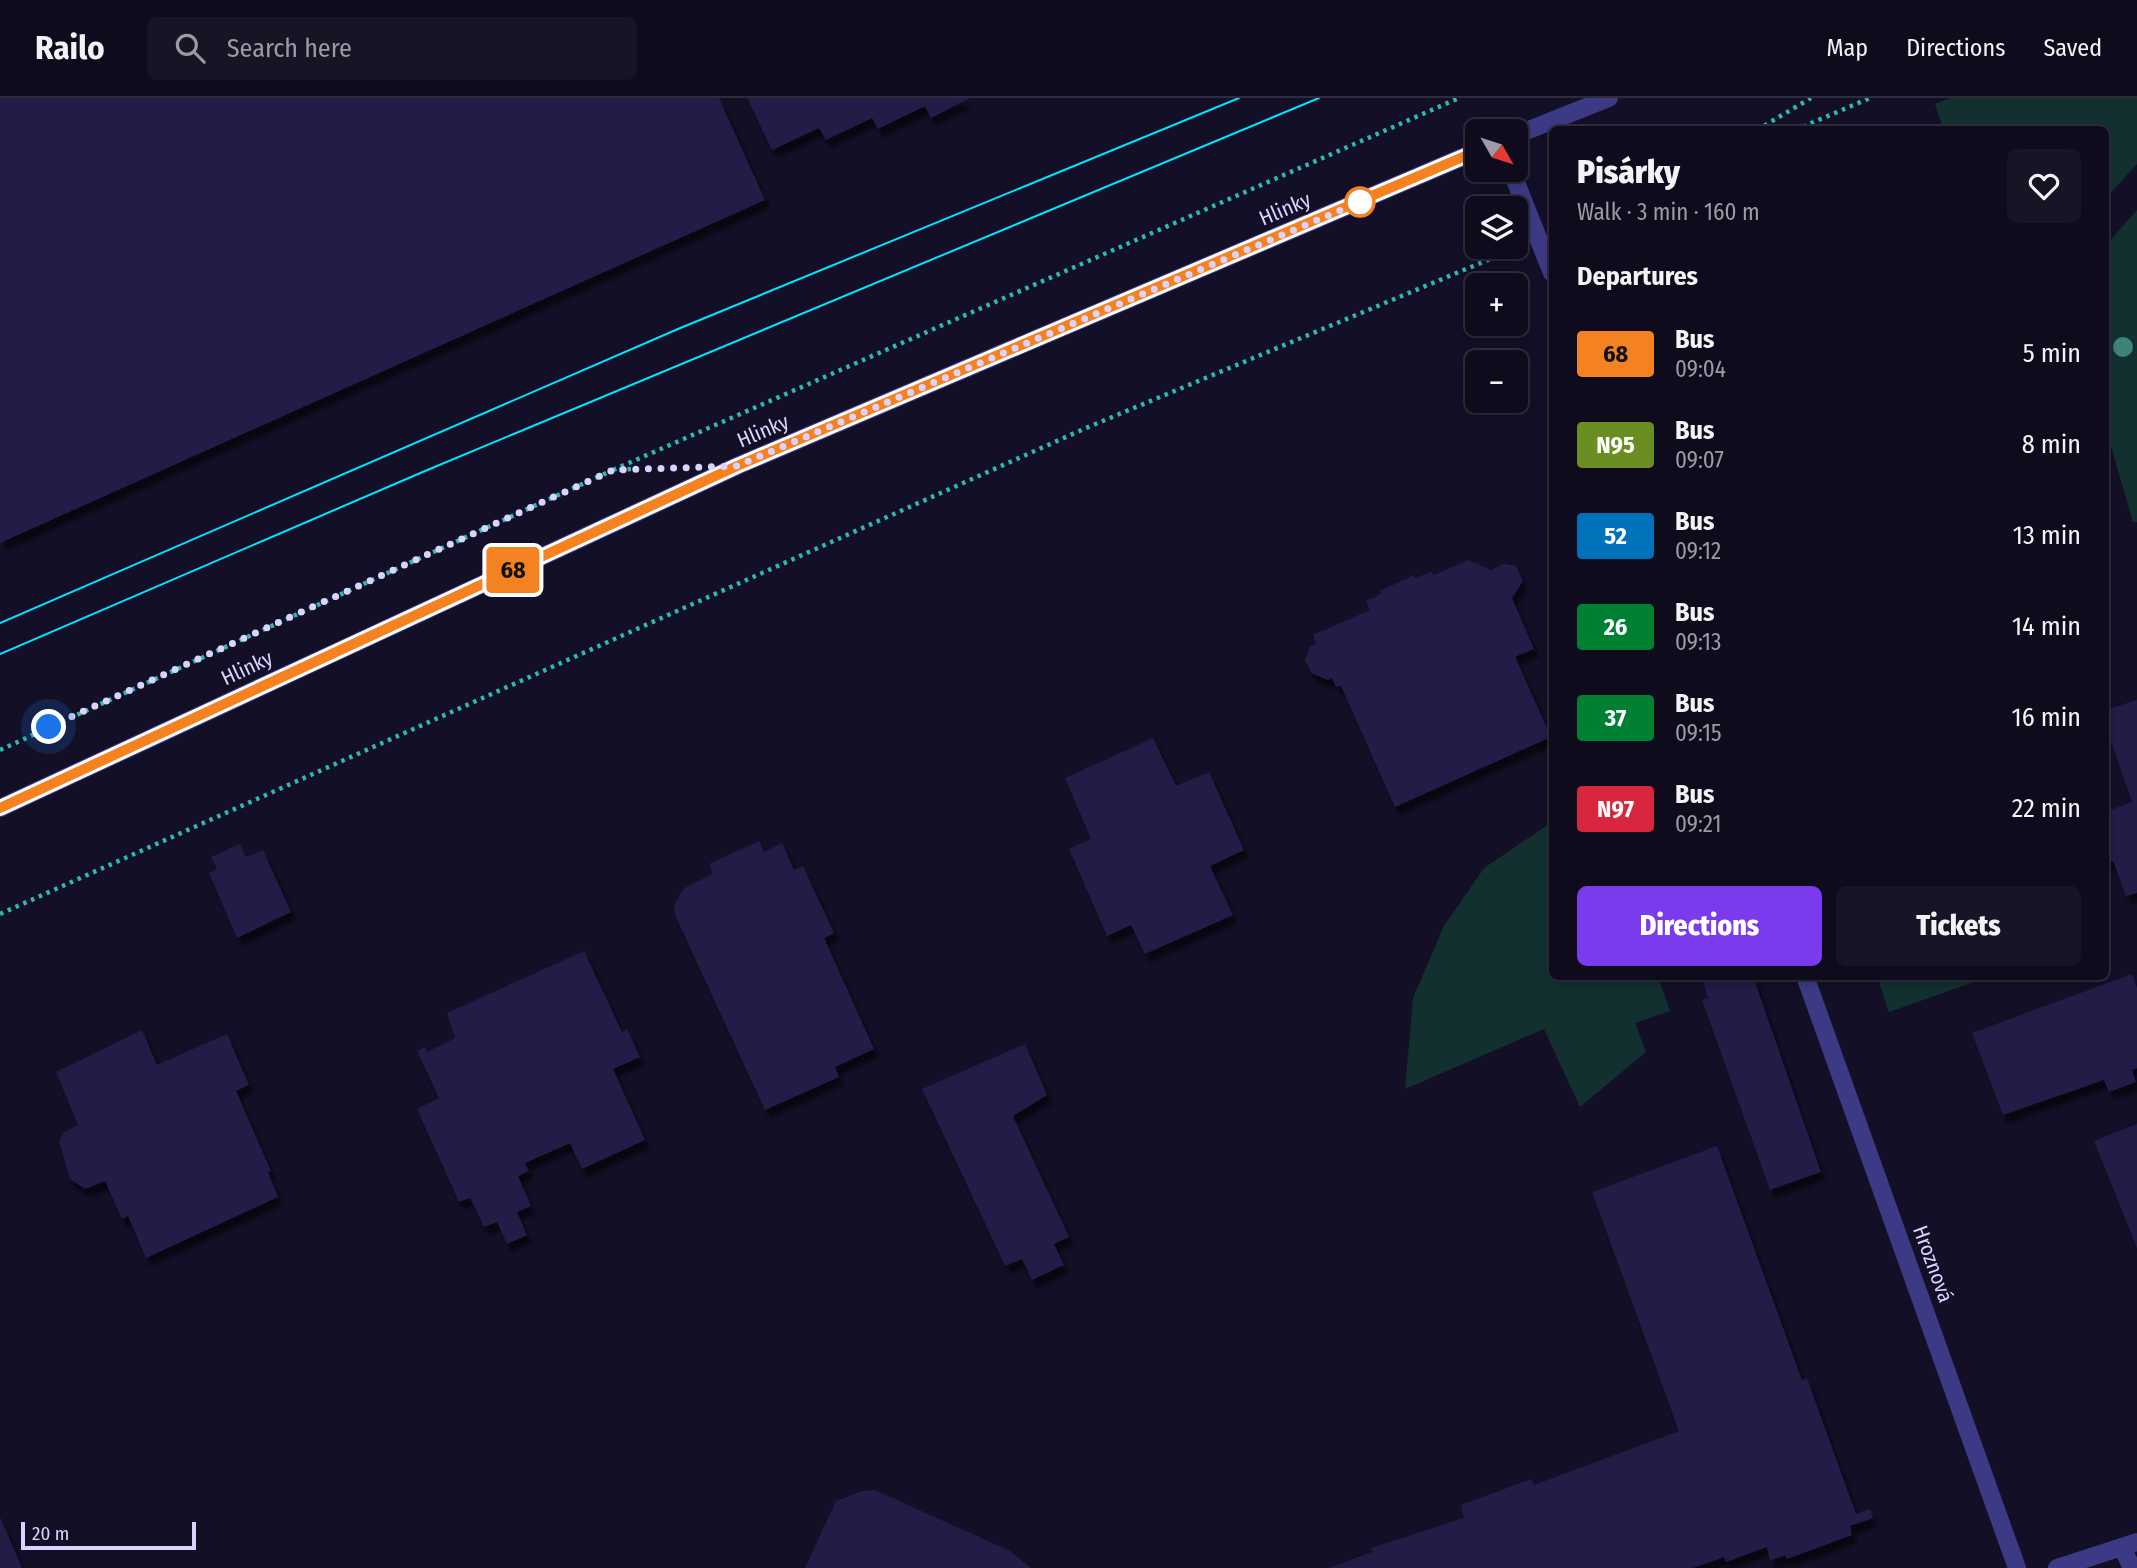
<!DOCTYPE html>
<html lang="en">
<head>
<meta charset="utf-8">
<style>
  :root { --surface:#0e0b1c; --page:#171425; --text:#f1f3f6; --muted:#9b9ba3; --line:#2e2b3b; --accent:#7c3aed }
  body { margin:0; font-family:"Fira Sans Condensed",sans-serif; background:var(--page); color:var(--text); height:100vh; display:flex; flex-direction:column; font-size:26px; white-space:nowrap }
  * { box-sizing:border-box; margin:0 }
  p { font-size:23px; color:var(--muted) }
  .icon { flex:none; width:38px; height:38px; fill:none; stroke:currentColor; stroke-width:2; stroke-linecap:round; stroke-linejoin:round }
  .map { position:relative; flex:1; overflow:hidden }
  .panel { position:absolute; left:1549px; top:28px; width:560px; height:854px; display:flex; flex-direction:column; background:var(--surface); border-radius:10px; box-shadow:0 4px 10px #0003,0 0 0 2px var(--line) }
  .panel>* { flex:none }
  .badge { padding:0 14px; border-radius:5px; font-size:24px; line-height:46px }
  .needle { width:46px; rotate:129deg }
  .fabs { position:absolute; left:1465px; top:21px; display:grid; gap:14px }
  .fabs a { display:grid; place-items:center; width:63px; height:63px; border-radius:10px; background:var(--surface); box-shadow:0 4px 10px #0003,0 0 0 2px var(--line); font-size:35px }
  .scale { position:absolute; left:21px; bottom:18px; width:175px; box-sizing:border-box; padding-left:7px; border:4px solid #d9d4ff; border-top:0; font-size:19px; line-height:24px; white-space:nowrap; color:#d9d4ff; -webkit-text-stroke:5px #130f26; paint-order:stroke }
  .you { position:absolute; width:35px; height:35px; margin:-18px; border:5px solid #fff; border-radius:50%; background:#1a73e8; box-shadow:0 0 0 10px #1a73e833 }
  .map>.badge { position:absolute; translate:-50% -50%; box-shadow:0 0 0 4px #fff }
  h2 { padding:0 28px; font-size:26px; line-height:63px }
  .round { display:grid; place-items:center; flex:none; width:74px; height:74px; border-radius:10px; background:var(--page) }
  .head { display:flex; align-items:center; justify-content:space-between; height:119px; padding:0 28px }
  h1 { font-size:33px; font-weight:800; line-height:52px }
  .button { display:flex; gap:14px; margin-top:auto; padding:14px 28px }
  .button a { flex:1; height:80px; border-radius:10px; background:var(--accent); color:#fff; font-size:28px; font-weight:800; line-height:80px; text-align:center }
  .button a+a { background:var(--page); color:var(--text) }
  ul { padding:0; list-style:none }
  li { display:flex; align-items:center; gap:21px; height:91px; padding:0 28px }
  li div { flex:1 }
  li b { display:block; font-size:26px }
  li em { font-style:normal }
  li .badge { min-width:77px; font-weight:700; text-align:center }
  header { display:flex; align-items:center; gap:42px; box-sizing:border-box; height:98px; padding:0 35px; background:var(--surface); border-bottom:2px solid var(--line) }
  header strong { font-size:33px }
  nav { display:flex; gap:38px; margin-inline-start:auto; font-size:24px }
  .search { width:490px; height:63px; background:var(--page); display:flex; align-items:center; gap:18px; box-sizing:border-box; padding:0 24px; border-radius:10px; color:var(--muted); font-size:26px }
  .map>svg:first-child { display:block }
</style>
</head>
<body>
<header>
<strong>Railo</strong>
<div class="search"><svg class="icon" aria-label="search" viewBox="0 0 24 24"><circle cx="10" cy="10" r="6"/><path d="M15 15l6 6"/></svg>Search here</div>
<nav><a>Map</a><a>Directions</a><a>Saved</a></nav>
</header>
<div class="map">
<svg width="2137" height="1470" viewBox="0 0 2137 1470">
  <defs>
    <filter id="shadow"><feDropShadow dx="4.5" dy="8" stdDeviation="2" flood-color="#0009"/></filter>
  </defs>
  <rect width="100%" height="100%" fill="#130f26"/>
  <g fill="#12302f">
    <path d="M 1951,0 L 2137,0 L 2137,66 L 2105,101 L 2105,32 L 1943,31 L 1935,6 Z"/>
    <path d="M 2137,112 L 2137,424 L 2133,424 L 2105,328 L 2105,148 Z"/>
    <path d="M 1552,724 L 1552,878 L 1658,879 L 1670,913 L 1635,925 L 1646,954 L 1580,1009 L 1544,931 L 1405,991 L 1413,900 L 1444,828 L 1484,770 Z"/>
    <path d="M 1877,878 L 1988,878 L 1988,879 L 1889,914 Z"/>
  </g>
  <g fill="#241b47" filter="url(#shadow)">
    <path d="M 0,0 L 719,0 L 765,102 L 0,445 Z"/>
    <path d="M 747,0 L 970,0 L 931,20 L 925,8 L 878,31 L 872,20 L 826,42 L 819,30 L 772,52 Z"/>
    <path d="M 1468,462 L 1491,472 L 1504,466 L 1516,468 L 1523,483 L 1512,500 L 1534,551 L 1515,559 L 1551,639 L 1395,709 L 1341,588 L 1336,589 L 1332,580 L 1328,582 L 1311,575 L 1305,562 L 1310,549 L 1316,546 L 1313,537 L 1370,512 L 1366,503 L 1381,496 L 1380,493 L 1414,477 L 1415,480 L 1431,474 L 1434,477 Z"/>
    <path d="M 2137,602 L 2137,795 L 2126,798 L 2113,763 L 2105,766 L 2105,714 L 2132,704 L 2105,626 L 2105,612 Z"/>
    <path d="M 1153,640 L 1176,688 L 1209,674 L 1244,752 L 1210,768 L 1233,817 L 1145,856 L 1131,827 L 1107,838 L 1069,751 L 1091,741 L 1065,680 Z"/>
    <path d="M 759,743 L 764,754 L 782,745 L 794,772 L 803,768 L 834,835 L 824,840 L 874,951 L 835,969 L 839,979 L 765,1012 L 675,817 L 674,808 L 683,791 L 713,776 L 709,766 Z"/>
    <path d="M 240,746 L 246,759 L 263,752 L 291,814 L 237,840 L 209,775 L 217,771 L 211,759 Z"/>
    <path d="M 584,853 L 622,934 L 627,931 L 640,959 L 613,971 L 645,1042 L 582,1071 L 570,1045 L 525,1065 L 529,1073 L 518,1078 L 531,1108 L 517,1114 L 527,1137 L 507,1146 L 497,1124 L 484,1129 L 470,1100 L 459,1104 L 417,1011 L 439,1000 L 417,953 L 425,949 L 427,954 L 455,940 L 447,915 Z"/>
    <path d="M 2132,876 L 2137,890 L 2137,970 L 2132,972 L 2136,984 L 2109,994 L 2104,982 L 2003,1017 L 1972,935 Z"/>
    <path d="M 1701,878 L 1753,878 L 1821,1074 L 1770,1092 L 1702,902 L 1708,900 Z"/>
    <path d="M 142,932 L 157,967 L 227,936 L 249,987 L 236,993 L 271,1073 L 268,1074 L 278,1099 L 146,1160 L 128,1118 L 122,1121 L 105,1083 L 85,1091 L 70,1081 L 59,1043 L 64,1034 L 78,1027 L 56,974 Z"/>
    <path d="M 1025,946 L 1047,997 L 1013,1018 L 1069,1139 L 1054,1146 L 1064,1167 L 1032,1182 L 1022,1161 L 1005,1168 L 922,991 Z"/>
    <path d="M 2137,1026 L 2137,1150 L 2094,1043 Z"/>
    <path d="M 1717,1048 L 1802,1282 L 1807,1280 L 1856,1416 L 1870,1411 L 1873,1420 L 1850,1428 L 1852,1437 L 1787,1461 L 1785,1457 L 1770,1463 L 1767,1449 L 1726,1464 L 1724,1459 L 1693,1470 L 1329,1470 L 1372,1454 L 1371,1450 L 1464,1420 L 1461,1407 L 1531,1381 L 1534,1387 L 1679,1333 L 1592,1094 Z"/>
    <path d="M 875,1392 L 1010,1453 L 1031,1470 L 805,1470 L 836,1403 L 862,1393 Z"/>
    <path d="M 0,1419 L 22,1470 L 0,1470 Z"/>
  </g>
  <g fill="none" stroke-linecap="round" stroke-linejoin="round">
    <g stroke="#2fb8b0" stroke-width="4.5" stroke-dasharray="3.5 5" stroke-linecap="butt">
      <path d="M 1757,32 L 1811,0"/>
      <path d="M 1795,32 L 1870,0"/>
      <path d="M 613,372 L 1459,0"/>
      <path d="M 0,652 L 613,372 L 631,371"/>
      <path d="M 0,816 L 1086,330 L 1502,156"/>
    </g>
    <g stroke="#3d3a85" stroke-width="18">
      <path d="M 1511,72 L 1552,175"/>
      <path d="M 1805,878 L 2017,1470"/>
      <path d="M 2122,1449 L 2132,1470"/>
      <path d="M 2057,1470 L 2137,1444"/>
    </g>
    <g stroke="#3d3a85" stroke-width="18">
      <path d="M 1516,37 L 1609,0"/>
      <path d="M 0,710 L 737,368 L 1477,53"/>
    </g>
    <g stroke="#00e5ff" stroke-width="2">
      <path d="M 0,525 L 678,231 L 1239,0"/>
      <path d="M 0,556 L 425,373 L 1319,0"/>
    </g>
  </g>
  <circle fill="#3d827b" cx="2123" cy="249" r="10"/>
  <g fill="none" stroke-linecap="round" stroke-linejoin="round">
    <g stroke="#fff" stroke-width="16">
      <path id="line" d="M 0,710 L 737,368 L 1477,53"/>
    </g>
    <use href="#line" stroke="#f58220" stroke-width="10"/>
    <path stroke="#d9d4ff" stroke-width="7" stroke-dasharray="0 12.6" d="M 49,629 L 613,372 L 737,368 L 1360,104"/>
  </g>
  <circle fill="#fff" stroke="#f58220" stroke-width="3.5" cx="1360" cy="104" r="14"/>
  <g text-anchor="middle" stroke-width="5" stroke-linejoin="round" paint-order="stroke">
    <g font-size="21" fill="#d9d4ff" stroke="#130f26">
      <text transform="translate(1285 111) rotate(-23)" y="7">Hlinky</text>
      <text transform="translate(763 333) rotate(-23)" y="7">Hlinky</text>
      <text transform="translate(247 570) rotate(-25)" y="7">Hlinky</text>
      <text transform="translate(1933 1166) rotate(70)" y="7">Hroznová</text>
    </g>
  </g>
</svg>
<div class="fabs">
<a><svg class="needle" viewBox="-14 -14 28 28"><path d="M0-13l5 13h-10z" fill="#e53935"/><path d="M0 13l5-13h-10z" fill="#9b9ba3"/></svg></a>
<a><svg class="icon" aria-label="layers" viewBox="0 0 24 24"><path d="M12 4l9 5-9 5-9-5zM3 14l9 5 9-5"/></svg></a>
<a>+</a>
<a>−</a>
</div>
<div class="scale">20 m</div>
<div class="you" style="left:49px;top:629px"></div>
<b class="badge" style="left:513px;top:472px;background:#f58220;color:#111">68</b>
<section class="panel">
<div class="head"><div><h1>Pisárky</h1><p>Walk · 3 min · 160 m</p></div><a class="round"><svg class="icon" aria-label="heart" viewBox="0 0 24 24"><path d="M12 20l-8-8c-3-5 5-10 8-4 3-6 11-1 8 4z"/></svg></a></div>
<h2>Departures</h2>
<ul>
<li><span class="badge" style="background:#f58220;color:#111">68</span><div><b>Bus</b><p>09:04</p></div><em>5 min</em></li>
<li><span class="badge" style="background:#6b8e23;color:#fff">N95</span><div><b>Bus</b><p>09:07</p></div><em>8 min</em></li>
<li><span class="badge" style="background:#0072bc;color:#fff">52</span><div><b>Bus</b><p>09:12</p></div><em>13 min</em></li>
<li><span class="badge" style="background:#008033;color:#fff">26</span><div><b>Bus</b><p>09:13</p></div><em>14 min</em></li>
<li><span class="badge" style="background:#008033;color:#fff">37</span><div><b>Bus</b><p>09:15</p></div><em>16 min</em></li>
<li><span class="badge" style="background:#d7263d;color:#fff">N97</span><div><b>Bus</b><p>09:21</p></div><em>22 min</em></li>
</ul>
<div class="button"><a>Directions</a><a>Tickets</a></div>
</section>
</div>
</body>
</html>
